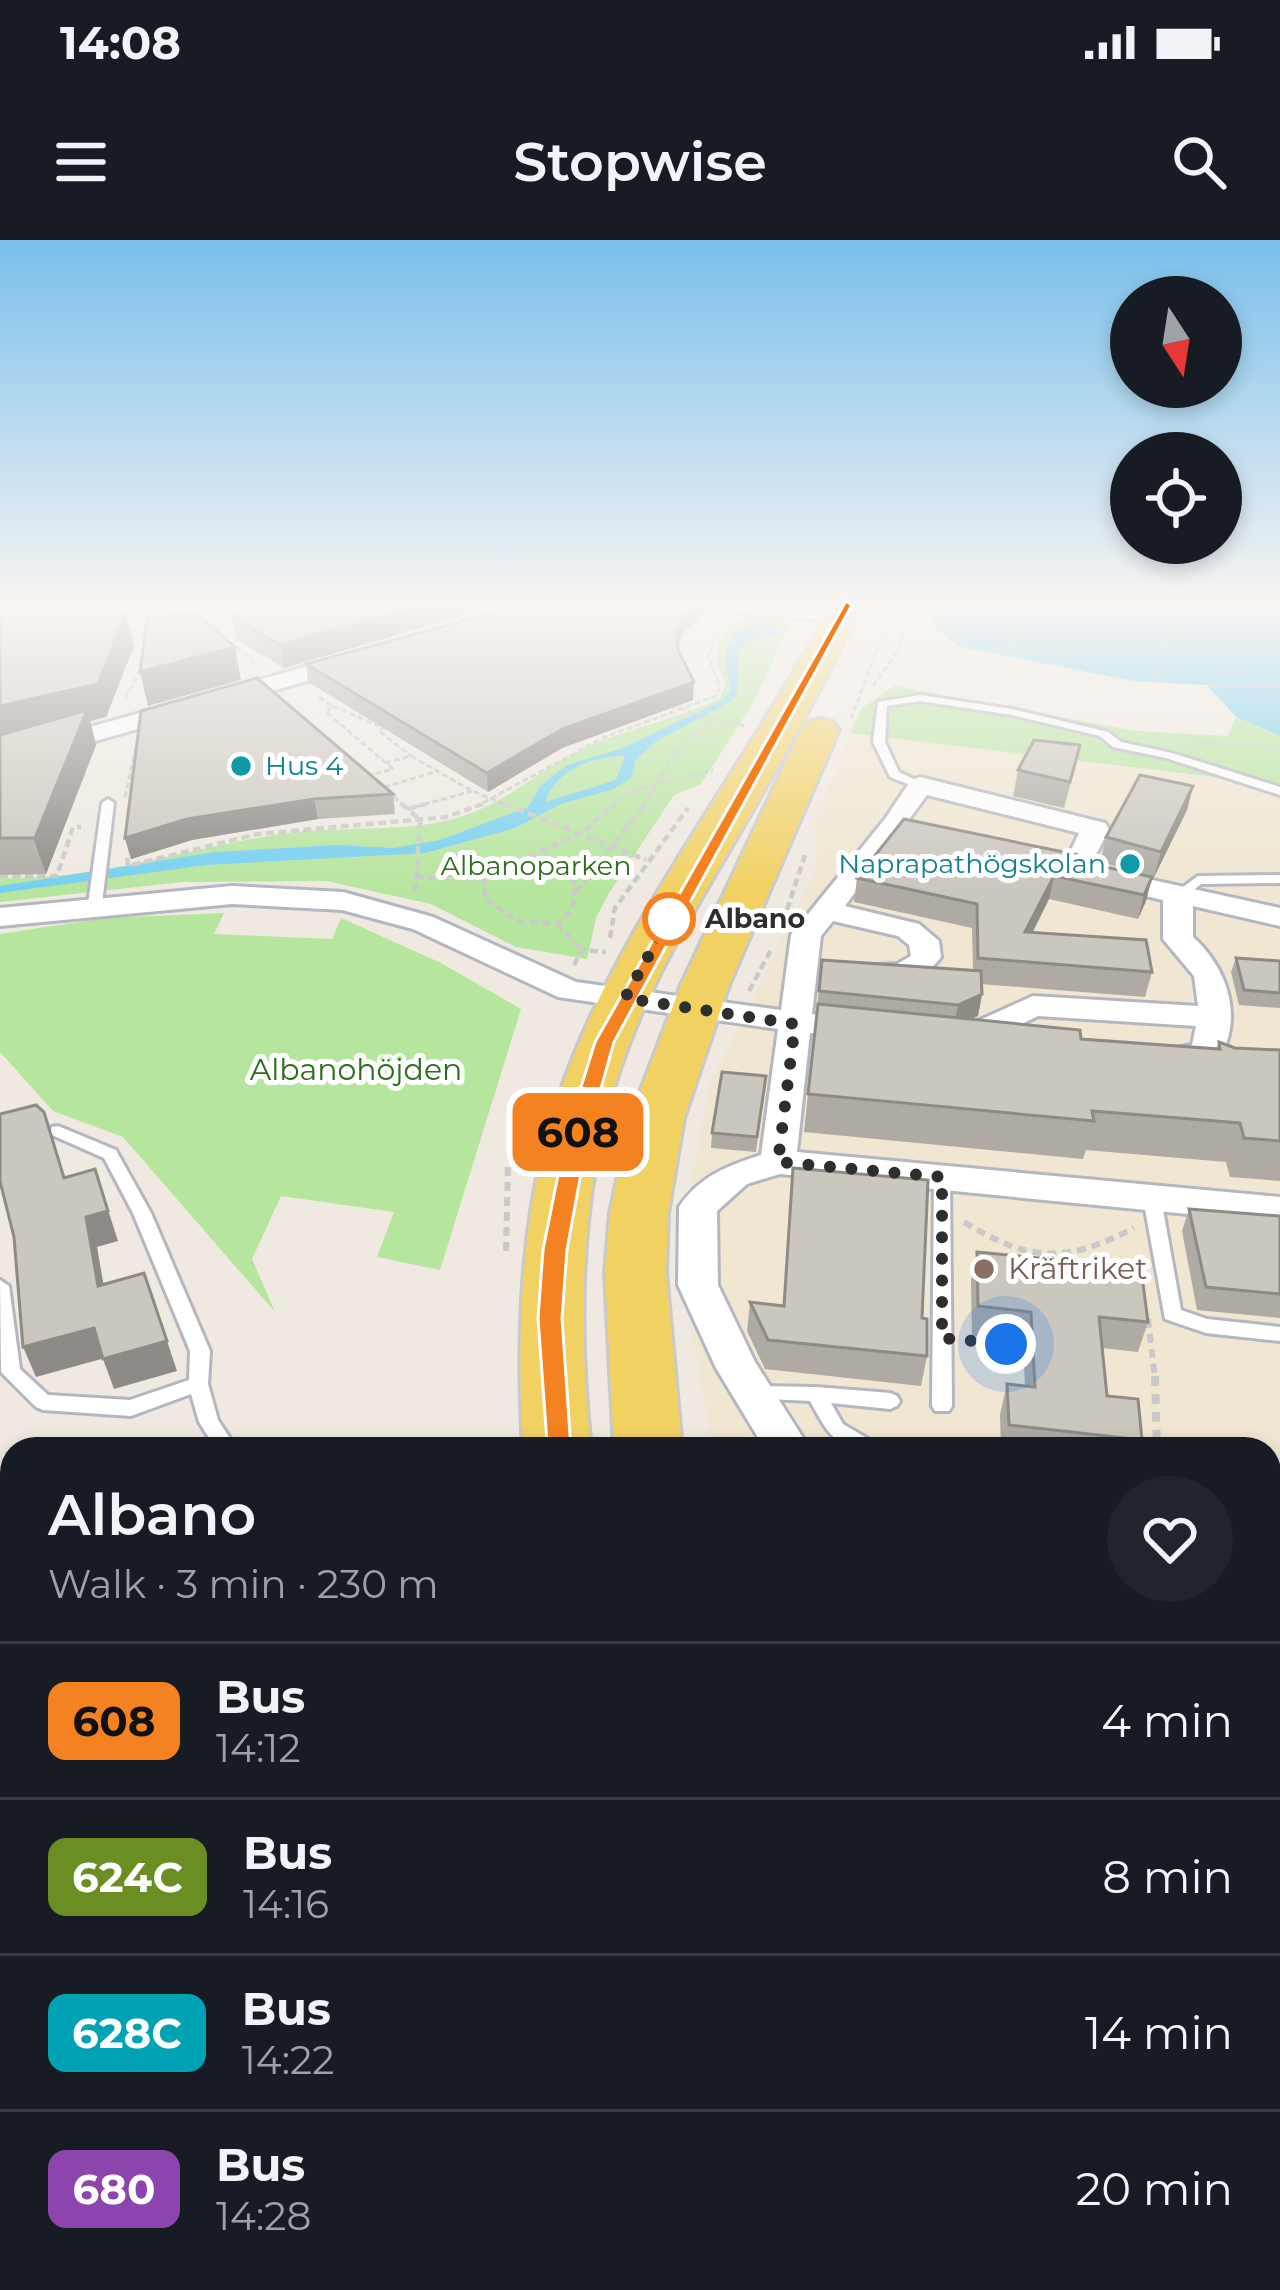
<!DOCTYPE html>
<html lang="en">
<head>
<meta charset="utf-8">
<style>
  :root { --surface:#171b24; --page:#20242c; --text:#f1f3f6; --muted:#9ea1a6; --line:#363941 }
  body { margin:0; font-family:Montserrat,sans-serif; background:var(--page); color:var(--text); height:100vh; display:flex; flex-direction:column; font-size:45px; white-space:nowrap }
  * { box-sizing:border-box; margin:0 }
  p { font-size:39px; color:var(--muted) }
  .icon { flex:none; width:66px; height:66px; fill:none; stroke:currentColor; stroke-width:2; stroke-linecap:round; stroke-linejoin:round }
  .map { position:relative; flex:1; overflow:hidden }
  .panel { position:absolute; left:0px; top:1197px; width:1281px; height:855px; display:flex; flex-direction:column; background:var(--surface); border-radius:36px 36px 0 0; box-shadow:0 6px 18px #0003 }
  .panel>* { flex:none }
  .badge { padding:0 24px; border-radius:18px; font-size:42px; line-height:78px }
  .needle { width:78px; rotate:168deg }
  .controls { position:absolute; left:1110px; top:36px; display:grid; gap:24px }
  .controls a { display:grid; place-items:center; width:132px; height:132px; border-radius:50%; background:var(--surface); box-shadow:0 6px 18px #0003; font-size:60px }
  .you { position:absolute; width:60px; height:60px; margin:-30px; border:9px solid #fff; border-radius:50%; background:#1a73e8; box-shadow:0 0 0 18px #1a73e833 }
  .map>.badge { position:absolute; translate:-50% -50%; box-shadow:0 0 0 6px #fff }
  .round { display:grid; place-items:center; flex:none; width:126px; height:126px; border-radius:63px; background:var(--page) }
  .headline { display:flex; align-items:center; justify-content:space-between; height:204px; padding:0 48px }
  h1 { font-size:57px; font-weight:600; line-height:90px }
  ul { padding:0; list-style:none }
  li { display:flex; align-items:center; gap:36px; height:156px; padding:0 48px; border-top:3px solid var(--line) }
  li div { flex:1 }
  li b { display:block; font-size:45px }
  li em { font-style:normal }
  li .badge { min-width:132px; font-weight:700; text-align:center }
  .status { display:flex; justify-content:space-between; align-items:center; height:84px; padding:0 60px; background:var(--surface); direction:ltr }
  .status svg { height:33px; fill:currentColor }
  header { display:flex; justify-content:space-between; align-items:center; height:156px; padding:0 48px; background:var(--surface); font-size:54px; font-weight:600 }
  .map>svg:first-child { display:block }
</style>
</head>
<body>
<div class="status"><b>14:08</b><svg viewBox="0 0 49 12"><path d="M0 12V9h3v3zM5 12V6h3v6zM10 12V3h3v9zM15 12V0h3v12zM26 1h20v11H26zM47 4h2v5h-2z"/></svg></div>
<header><svg class="icon" aria-label="menu" viewBox="0 0 24 24"><path d="M4 6h16M4 12h16M4 18h16"/></svg>Stopwise<svg class="icon" aria-label="search" viewBox="0 0 24 24"><circle cx="10" cy="10" r="6"/><path d="M15 15l6 6"/></svg></header>
<div class="map">
<svg width="1280" height="2050" viewBox="0 0 1280 2050">
  <rect width="100%" height="100%" fill="#efe9e1"/>
  <path fill="#f0e6d1" d="M 851,493 L 1280,545 L 1280,1652 L 1269,1665 L 1269,1209 L 716,1209 L 712,1204 L 690,1081 L 686,976 L 709,847 L 818,626 L 814,583 Z"/>
  <g fill="#b6e59e">
    <path d="M 748,377 L 791,382 L 754,461 L 701,544 L 674,555 L 609,653 L 596,678 L 587,719 L 516,707 L 431,664 L 327,641 L 182,642 L 0,662 L 0,638 C 98,641 193,606 289,593 C 345,585 409,594 463,576 C 507,562 542,528 583,509 C 628,488 677,480 721,457 L 726,442 C 709,416 716,387 748,377 Z"/>
    <path d="M 894,446 L 1136,491 L 1228,496 L 1236,477 L 1280,496 L 1280,545 L 851,493 L 861,469 Z"/>
    <path d="M 224,673 L 214,694 L 332,699 L 341,678 L 441,723 L 521,769 L 440,1030 L 377,1017 L 394,972 L 281,956 L 252,1019 L 275,1072 L 123,897 L 53,871 L 0,812 L 0,694 L 105,678 Z"/>
    <path d="M 1280,1806 L 1280,2050 L 1132,2050 L 1125,2040 L 1269,2040 L 1269,1808 Z"/>
  </g>
  <path fill="#dfdcd8" d="M 98,365 L 263,365 L 272,373 L 202,397 L 162,401 L 129,397 L 98,377 Z"/>
  <g fill="#75cff0" fill-rule="evenodd">
    <path d="M 937,365 L 1280,365 L 1280,496 L 1236,477 L 1207,445 L 1133,441 L 960,407 L 933,386 Z"/>
    <path d="M 757,384 L 770,384 L 782,393 C 772,397 753,398 745,405 C 730,416 745,445 733,460 L 655,502 L 635,521 L 631,538 L 614,549 L 561,564 L 515,588 L 425,613 L 206,625 L 0,653 L 0,646 L 215,612 L 336,605 L 394,608 L 440,600 L 528,567 L 541,545 L 567,525 L 623,508 L 723,460 L 730,450 L 725,413 L 736,390 ZM 625,516 L 616,540 L 545,562 C 555,530 594,516 625,516 Z"/>
  </g>
  <g fill="none" stroke-linecap="round" stroke-linejoin="round">
    <g stroke="#b4b7c1" stroke-width="6">
      <g id="service">
        <path d="M 718,365 L 839,376 L 844,379 L 839,382 L 715,370 L 715,366 Z"/>
        <path d="M 920,455 L 1012,469 L 1108,492 L 1121,502 L 1172,513 L 1280,547 L 1280,555 L 1166,518 L 1113,507 L 1100,496 L 1012,475 L 920,461 L 887,466 L 885,502 L 899,532 L 926,545 L 920,549 L 890,537 L 873,502 L 878,462 Z"/>
        <path d="M 108,559 L 114,563 L 102,664 L 95,668 L 88,664 L 102,563 Z"/>
        <path d="M 1280,635 L 1280,643 L 1201,644 L 1183,659 L 1173,659 L 1171,656 L 1198,636 Z"/>
        <path d="M 58,886 L 116,910 L 118,914 L 151,973 L 210,1111 L 208,1144 L 218,1180 L 237,1209 L 216,1209 L 199,1182 L 191,1154 L 131,1176 L 43,1170 L 36,1167 L 1,1132 L 0,1040 L 9,1046 L 20,1129 L 48,1155 L 130,1160 L 189,1140 L 190,1111 L 133,973 L 104,918 L 52,895 L 50,891 L 52,887 Z"/>
        <path d="M 942,931 L 950,937 L 952,1166 L 949,1171 L 935,1171 L 932,1166 L 934,937 Z"/>
        <path d="M 1152,952 L 1161,958 L 1181,1070 L 1207,1079 L 1280,1087 L 1280,1101 L 1206,1093 L 1165,1079 L 1143,958 Z"/>
        <path d="M 755,1146 L 816,1147 L 890,1153 L 897,1156 L 900,1161 L 897,1166 L 890,1169 L 831,1163 L 843,1184 L 875,1203 L 878,1209 C 835,1209 830,1197 810,1161 L 748,1158 L 745,1153 L 748,1148 Z"/>
        <path d="M 1280,1282 L 1280,1303 L 1269,1309 L 1269,1288 Z"/>
        <path d="M 0,1629 L 9,1633 L 12,1638 L 12,1678 L 3,1674 L 0,1669 Z"/>
        <path d="M 197,2040 L 228,2040 L 232,2050 L 201,2050 Z"/>
        <path d="M 589,2040 L 622,2040 L 626,2050 L 593,2050 Z"/>
      </g>
    </g>
    <g stroke="#b4b7c1" stroke-width="6">
      <g id="minor">
        <path d="M 359,412 L 370,419 L 367,424 L 0,528 L 0,512 Z"/>
        <path d="M 920,537 L 1105,583 L 1109,589 L 1089,629 L 1079,631 L 1065,623 L 1079,593 L 927,555 L 845,666 L 919,684 L 939,701 L 941,717 C 921,745 888,748 856,740 L 851,733 L 856,726 L 897,724 L 911,716 L 909,705 L 898,696 L 833,681 L 821,696 L 812,774 L 866,781 L 882,791 L 866,801 L 810,793 L 797,912 L 1280,957 L 1280,983 L 780,934 L 747,944 L 717,971 L 718,1045 L 755,1122 L 810,1209 L 765,1209 L 716,1128 L 678,1045 L 679,967 C 698,937 729,925 761,915 L 778,789 L 558,757 L 413,689 L 342,670 L 232,664 L 0,686 L 0,668 L 232,646 L 343,652 L 433,677 L 576,742 L 781,770 L 791,695 L 885,579 L 911,540 Z"/>
        <path d="M 1098,628 L 1280,668 L 1280,686 L 1193,666 L 1193,697 C 1226,727 1244,775 1220,817 C 1198,827 1159,840 1141,820 L 1146,813 L 1192,805 L 1196,786 L 1038,776 L 975,807 L 951,807 L 947,800 L 951,793 L 1033,756 L 1198,766 L 1194,736 L 1163,699 L 1163,660 L 1088,643 L 1084,637 Z"/>
        <path d="M 1269,1361 L 1280,1363 L 1280,1405 L 1269,1403 Z"/>
      </g>
    </g>
    <g stroke="#c9c9c9" stroke-width="6">
      <g id="primary">
        <path d="M 830,365 L 862,365 C 824,446 781,522 736,599 C 690,677 641,758 615,845 C 579,963 578,1087 591,1209 L 523,1209 C 516,1086 521,958 564,841 C 626,671 748,526 830,365 Z"/>
        <path d="M 820,479 L 833,482 L 839,490 L 729,745 L 684,878 L 668,973 L 666,1033 L 682,1209 L 614,1209 L 605,1033 L 610,973 L 630,878 L 681,745 L 801,490 L 807,482 Z"/>
        <path d="M 804,2040 L 907,2040 L 912,2050 L 808,2050 Z"/>
        <path d="M 954,2040 L 1059,2040 L 1064,2050 L 958,2050 Z"/>
      </g>
    </g>
    <g stroke="#c9c9c9" stroke-width="3" stroke-dasharray="6 3" stroke-linecap="butt">
      <path d="M 223,396 L 256,424"/>
      <path d="M 1009,415 L 1031,365"/>
      <path d="M 1152,442 L 1183,369"/>
      <path d="M 873,446 L 897,412 L 917,365"/>
      <path d="M 1209,446 L 1280,446"/>
      <path d="M 319,457 L 333,466 L 326,472 L 393,529 L 370,535 L 373,538"/>
      <path d="M 125,459 L 144,423"/>
      <path d="M 333,466 L 384,488 L 379,491 L 411,516"/>
      <path d="M 670,466 L 744,486"/>
      <path d="M 851,479 L 894,365"/>
      <path d="M 1194,501 L 1280,508"/>
      <path d="M 385,523 L 411,516 L 472,551 L 512,567"/>
      <path d="M 384,547 L 438,531"/>
      <path d="M 387,551 L 405,567"/>
      <path d="M 125,557 L 136,506"/>
      <path d="M 415,567 L 472,551"/>
      <path d="M 475,567 L 605,497 L 716,456 L 720,446 L 708,417 L 720,385"/>
      <path d="M 611,567 L 630,551 L 713,530"/>
      <path d="M 643,567 L 682,502 L 719,480"/>
    </g>
    <g stroke="#c9c9c9" stroke-width="4.5" stroke-dasharray="8 4.5" stroke-linecap="butt">
      <path d="M 402,564 L 420,580 L 415,655"/>
      <path d="M 505,564 L 646,620"/>
      <path d="M 408,569 L 426,564"/>
      <path d="M 528,617 L 581,593 L 615,564"/>
      <path d="M 127,618 L 128,626 L 258,594 L 446,577 L 483,564"/>
      <path d="M 525,619 L 558,625 L 574,642 L 573,669 L 557,684 L 516,681 L 485,658 L 484,631 L 508,620 Z"/>
      <path d="M 0,636 L 57,636 L 73,587 L 81,587"/>
      <path d="M 416,637 L 482,639"/>
      <path d="M 576,652 L 645,564"/>
      <path d="M 787,670 L 805,615"/>
      <path d="M 557,684 L 582,710"/>
      <path d="M 610,698 L 615,668 L 688,568"/>
      <path d="M 574,725 L 582,710 L 606,712"/>
      <path d="M 749,751 L 771,710"/>
    </g>
    <g stroke="#c9c9c9" stroke-width="6" stroke-dasharray="9 6" stroke-linecap="butt">
      <path d="M 964,982 C 1031,1023 1066,1023 1134,988"/>
      <path d="M 506,1011 L 508,925 L 540,851"/>
      <path d="M 1148,1079 L 1155,1139"/>
      <path d="M 969,1100 L 1029,1111"/>
    </g>
    <path stroke="#c9c9c9" stroke-width="8" stroke-dasharray="10 8" stroke-linecap="butt" d="M 1155,1136 L 1157,1209"/>
    <g stroke="#c9c9c9" stroke-width="9" stroke-dasharray="14 9" stroke-linecap="butt">
      <path d="M 1269,1579 L 1280,1598"/>
      <path d="M 775,2040 L 781,2050"/>
      <path d="M 1098,2040 L 1105,2050"/>
    </g>
    <use href="#service" fill="#fff" fill-rule="evenodd"/>
    <use href="#minor" fill="#fff" fill-rule="evenodd"/>
    <use href="#primary" fill="#f2d163" fill-rule="evenodd"/>
    <g stroke="#a3a6b8" stroke-width="18">
      <g id="rail">
        <path d="M 0,1917 L 12,1939"/>
        <path d="M 0,2002 L 12,2024"/>
        <path d="M 21,2040 L 26,2050"/>
        <path d="M 69,2040 L 75,2050"/>
      </g>
    </g>
    <use href="#rail" stroke="#fff" stroke-width="14" stroke-dasharray="42" stroke-linecap="butt"/>
  </g>
  <g fill="#afaba4">
    <path d="M 0,365 L 86,373 L 126,374 L 134,406 L 106,477 L 90,481 L 96,505 L 46,634 L 0,635 Z"/>
    <path d="M 498,365 L 284,428 L 236,399 L 231,376 Z"/>
    <path d="M 683,394 L 678,406 L 693,460 L 562,508 L 488,552 L 308,442 L 306,424 Z"/>
    <path d="M 141,471 L 393,554 L 395,574 L 318,579 L 192,600 L 131,619 L 125,598 Z"/>
    <path d="M 1018,530 L 1074,531 L 1064,568 L 1013,556 Z"/>
    <path d="M 1193,546 L 1187,570 L 1154,637 L 1100,622 L 1106,597 Z"/>
    <path d="M 1087,623 L 1152,637 L 1146,661 L 1138,679 L 1049,659 L 1033,692 L 1152,732 L 1145,757 L 981,744 L 982,754 L 978,776 L 970,779 L 1081,799 L 1216,809 L 1219,802 L 1235,808 L 1280,810 L 1280,941 L 1230,937 L 1226,922 L 1086,910 L 1083,919 L 804,892 L 822,720 L 973,730 L 972,688 L 854,662 L 857,638 Z"/>
    <path d="M 1236,718 L 1280,721 L 1280,768 L 1239,765 L 1231,732 Z"/>
    <path d="M 766,836 L 756,912 L 711,908 L 712,893 Z"/>
    <path d="M 793,928 L 922,1078 L 927,1116 L 921,1146 L 765,1129 L 747,1091 L 750,1062 L 783,1066 Z"/>
    <path d="M 1189,969 L 1280,976 L 1280,1078 L 1197,1070 L 1182,991 Z"/>
    <path d="M 977,1012 L 1148,1082 L 1138,1112 L 1102,1108 L 1107,1156 L 1142,1200 L 1139,1209 L 1001,1209 L 1000,1174 L 1007,1144 L 1025,1146 L 1023,1101 L 972,1096 L 971,1041 Z"/>
    <path d="M 1269,1734 L 1280,1760 L 1280,1787 L 1269,1788 Z"/>
  </g>
  <g fill="#8e8b86">
    <path d="M 420,365 L 498,365 L 284,428 L 280,405 Z"/>
    <path d="M 695,365 L 711,365 L 683,394 L 677,409 L 677,392 L 684,376 Z"/>
    <path d="M 126,374 L 134,406 L 106,477 L 90,481 L 96,505 L 46,634 L 0,503 L 0,466 Z"/>
    <path d="M 235,407 L 241,440 L 148,466 L 140,432 Z"/>
    <path d="M 694,442 L 693,460 L 562,508 L 488,552 L 487,533 L 562,489 Z"/>
    <path d="M 1193,546 L 1187,570 L 1154,637 L 1161,612 Z"/>
    <path d="M 314,559 L 318,579 L 192,600 L 131,619 L 125,598 L 187,579 Z"/>
    <path d="M 1054,636 L 1049,659 L 1020,716 L 1025,692 Z"/>
    <path d="M 1152,637 L 1146,661 L 1138,679 L 1144,655 Z"/>
    <path d="M 982,754 L 978,776 L 954,786 L 958,765 Z"/>
    <path d="M 95,929 L 118,1001 L 97,1007 L 109,1076 L 98,1046 L 86,977 Z"/>
    <path d="M 94,1088 L 105,1118 L 36,1137 L 23,1107 Z"/>
    <path d="M 167,1101 L 177,1131 L 114,1149 L 103,1119 Z"/>
    <path d="M 0,1796 L 10,1813 L 0,1820 Z"/>
  </g>
  <g fill="#cbc7bf" stroke="#8e8b86" stroke-width="3">
    <path d="M 0,365 L 79,365 L 86,373 L 99,369 L 126,374 L 98,444 L 0,466 Z"/>
    <path d="M 256,365 L 420,365 L 280,405 L 231,376 Z"/>
    <path d="M 522,365 L 695,365 L 684,376 L 677,392 L 678,410 L 694,442 L 562,489 L 487,533 L 306,424 Z"/>
    <path d="M 196,374 L 235,407 L 140,432 L 147,378 Z"/>
    <path d="M 257,438 L 393,554 L 314,559 L 187,579 L 125,598 L 141,471 Z"/>
    <path d="M 87,470 L 35,598 L 0,598 L 0,495 Z"/>
    <path d="M 1034,500 L 1080,505 L 1070,542 L 1018,530 Z"/>
    <path d="M 1140,535 L 1193,546 L 1161,612 L 1106,597 Z"/>
    <path d="M 904,579 L 1078,615 L 1087,623 L 1152,637 L 1144,655 L 1054,636 L 1025,692 L 1146,700 L 1152,732 L 978,718 L 977,664 L 857,638 Z"/>
    <path d="M 1236,718 L 1280,721 L 1280,753 L 1244,750 Z"/>
    <path d="M 822,720 L 981,731 L 982,754 L 958,765 L 819,751 Z"/>
    <path d="M 818,764 L 1080,790 L 1081,799 L 1220,809 L 1219,802 L 1235,808 L 1280,810 L 1280,901 L 1244,898 L 1240,883 L 1092,871 L 1094,881 L 808,854 Z"/>
    <path d="M 722,832 L 766,836 L 757,897 L 712,893 Z"/>
    <path d="M 36,865 L 44,872 L 64,938 L 95,929 L 108,971 L 86,977 L 98,1046 L 144,1033 L 167,1101 L 103,1119 L 94,1088 L 23,1107 L 14,997 L 0,941 L 0,874 Z"/>
    <path d="M 793,928 L 928,940 L 922,1078 L 927,1079 L 927,1116 L 768,1100 L 750,1062 L 784,1066 Z"/>
    <path d="M 1189,969 L 1280,976 L 1280,1054 L 1206,1047 Z"/>
    <path d="M 977,1012 L 1141,1028 L 1148,1082 L 1099,1077 L 1107,1156 L 1138,1159 L 1142,1200 L 1009,1185 L 1007,1144 L 1035,1147 L 1031,1072 L 978,1066 Z"/>
    <path d="M 1269,1734 L 1280,1760 L 1280,1781 L 1269,1783 Z"/>
  </g>
  <linearGradient id="sky" x2="0" y2="1"><stop stop-color="#7abfeb"/><stop offset="0.56" stop-color="#f8f5f2"/><stop offset="1" stop-color="#f8f5f2" stop-opacity="0"/></linearGradient>
  <rect width="1280" height="652" fill="url(#sky)"/>
  <path fill="#f58220" stroke="#fff" stroke-width="3" d="M 846,361 L 852,365 L 614,802 L 588,895 L 567,1010 L 562,1078 L 571,1209 L 557,1219 L 548,1216 L 538,1078 L 543,1010 L 566,895 L 595,802 Z"/>
  <g fill="none" stroke-linecap="round" stroke-linejoin="round">
    <path stroke="#2e2e2e" stroke-width="12" stroke-dasharray="0 21.6" d="M 669,679 L 625,758 L 795,784 L 778,922 L 942,937 L 942,1098 L 1006,1104"/>
  </g>
  <g fill="#0f9aa8" stroke="#fff" stroke-width="4.5">
    <circle cx="241" cy="526" r="12"/>
    <circle cx="1130" cy="624" r="12"/>
  </g>
  <circle fill="#fff" stroke="#f58220" stroke-width="6" cx="669" cy="679" r="24"/>
  <circle fill="#8d6e63" stroke="#fff" stroke-width="4.5" cx="984" cy="1029" r="12"/>
  <g text-anchor="middle" stroke-width="10" stroke-linejoin="round" paint-order="stroke">
    <g font-size="27" fill="#0d838f" stroke="#fff" text-anchor="start">
      <text x="265" y="535">Hus 4</text>
      <text x="1106" y="633" text-anchor="end">Naprapathögskolan</text>
    </g>
    <g font-size="27" fill="#2c6e1b" stroke="#fff">
      <text x="536" y="635">Albanoparken</text>
    </g>
    <g font-size="27" font-weight="bold" fill="#2e2e2e" stroke="#fff" text-anchor="start">
      <text x="705" y="688">Albano</text>
    </g>
    <g font-size="30" fill="#2c6e1b" stroke="#fff">
      <text x="356" y="840">Albanohöjden</text>
    </g>
    <g font-size="30" fill="#785e54" stroke="#fff" text-anchor="start">
      <text x="1008" y="1039">Kräftriket</text>
    </g>
  </g>
</svg>
<div class="controls">
<a><svg class="needle" viewBox="-14 -14 28 28"><path d="M0-13l5 13h-10z" fill="#e53935"/><path d="M0 13l5-13h-10z" fill="#9ea1a6"/></svg></a>
<a><svg class="icon" aria-label="locate" viewBox="0 0 24 24"><circle cx="12" cy="12" r="6"/><path d="M12 2v4M12 18v4M2 12h4M18 12h4"/></svg></a>
</div>
<div class="you" style="left:1006px;top:1104px"></div>
<b class="badge" style="left:578px;top:892px;background:#f58220;color:#111">608</b>
<section class="panel">
<div class="headline"><div><h1>Albano</h1><p>Walk · 3 min · 230 m</p></div><a class="round"><svg class="icon" aria-label="heart" viewBox="0 0 24 24"><path d="M12 20l-8-8c-3-5 5-10 8-4 3-6 11-1 8 4z"/></svg></a></div>
<ul>
<li><span class="badge" style="background:#f58220;color:#111">608</span><div><b>Bus</b><p>14:12</p></div><em>4 min</em></li>
<li><span class="badge" style="background:#6b8e23;color:#fff">624C</span><div><b>Bus</b><p>14:16</p></div><em>8 min</em></li>
<li><span class="badge" style="background:#00a3b4;color:#fff">628C</span><div><b>Bus</b><p>14:22</p></div><em>14 min</em></li>
<li><span class="badge" style="background:#8e44ad;color:#fff">680</span><div><b>Bus</b><p>14:28</p></div><em>20 min</em></li>
</ul>
</section>
</div>
</body>
</html>
